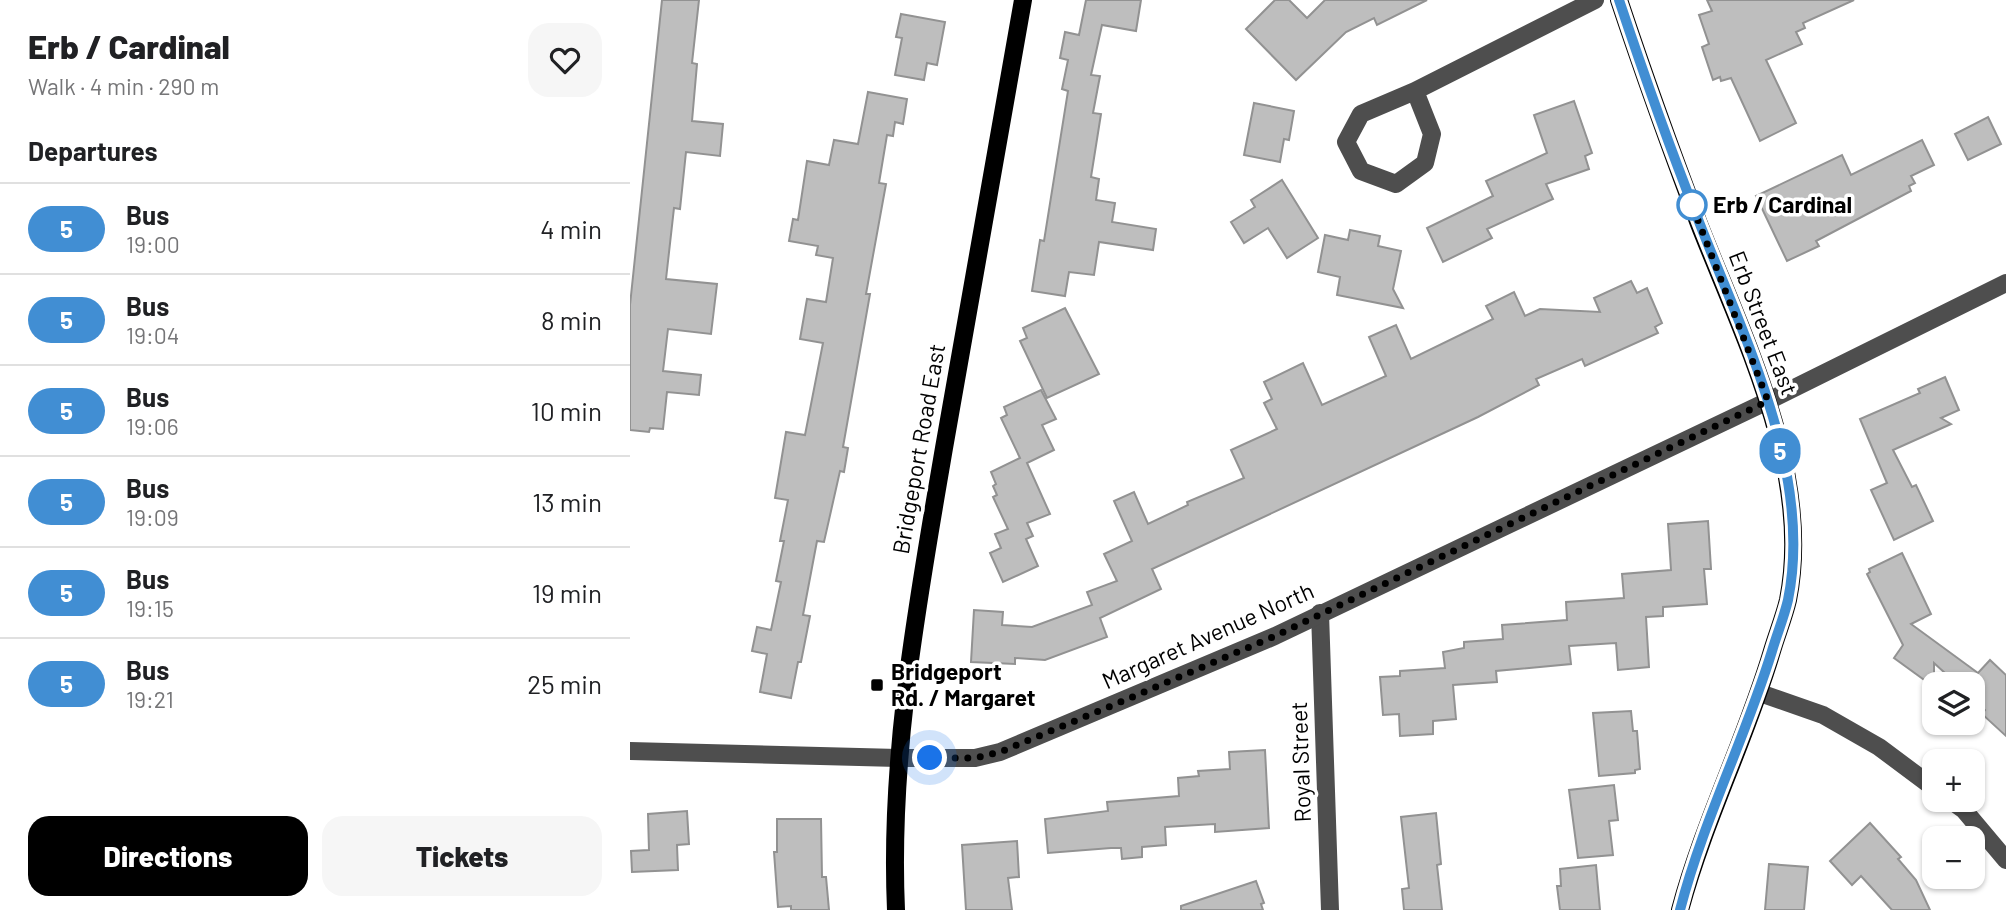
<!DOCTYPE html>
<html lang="en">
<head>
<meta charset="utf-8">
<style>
  :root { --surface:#fff; --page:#f6f6f6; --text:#202124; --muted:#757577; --line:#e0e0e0; --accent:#000 }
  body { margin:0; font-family:Barlow,sans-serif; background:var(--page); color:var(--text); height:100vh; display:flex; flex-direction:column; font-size:26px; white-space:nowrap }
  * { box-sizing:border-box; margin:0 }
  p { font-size:23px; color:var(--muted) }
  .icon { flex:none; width:38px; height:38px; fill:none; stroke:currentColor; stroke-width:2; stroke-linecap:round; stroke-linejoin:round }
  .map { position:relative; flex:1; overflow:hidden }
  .panel { display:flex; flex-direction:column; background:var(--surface); width:630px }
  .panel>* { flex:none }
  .badge { padding:0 14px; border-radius:23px; font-size:24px; line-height:46px }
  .controls { position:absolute; left:1292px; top:672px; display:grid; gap:14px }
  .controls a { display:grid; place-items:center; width:63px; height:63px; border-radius:14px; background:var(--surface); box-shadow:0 2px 5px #0004; font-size:35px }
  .you { position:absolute; width:35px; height:35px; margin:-18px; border:5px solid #fff; border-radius:50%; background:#1a73e8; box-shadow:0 0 0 10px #1a73e833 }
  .map>.badge { position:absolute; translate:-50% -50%; box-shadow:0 0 0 4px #fff }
  h2 { padding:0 28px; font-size:26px; line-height:63px }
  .round { display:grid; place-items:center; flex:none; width:74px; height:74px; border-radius:21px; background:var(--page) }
  .headline { display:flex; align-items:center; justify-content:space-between; height:119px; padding:0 28px }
  h1 { font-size:33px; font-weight:800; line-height:52px }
  .primary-button { display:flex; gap:14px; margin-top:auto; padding:14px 28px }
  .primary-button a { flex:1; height:80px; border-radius:21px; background:var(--accent); color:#fff; font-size:28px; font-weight:800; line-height:80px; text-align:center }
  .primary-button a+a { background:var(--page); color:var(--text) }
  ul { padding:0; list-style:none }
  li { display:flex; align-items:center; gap:21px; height:91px; padding:0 28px; border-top:2px solid var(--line) }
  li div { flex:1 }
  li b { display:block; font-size:26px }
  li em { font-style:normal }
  li .badge { min-width:77px; font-weight:700; text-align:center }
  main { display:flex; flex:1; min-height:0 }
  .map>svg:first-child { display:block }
</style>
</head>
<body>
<main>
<section class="panel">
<div class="headline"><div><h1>Erb / Cardinal</h1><p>Walk · 4 min · 290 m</p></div><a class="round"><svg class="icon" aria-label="heart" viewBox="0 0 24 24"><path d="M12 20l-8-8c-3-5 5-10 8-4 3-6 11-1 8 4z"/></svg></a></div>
<h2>Departures</h2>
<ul>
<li><span class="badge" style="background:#418ed3;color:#fff">5</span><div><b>Bus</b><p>19:00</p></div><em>4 min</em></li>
<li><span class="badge" style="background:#418ed3;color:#fff">5</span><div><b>Bus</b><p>19:04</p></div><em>8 min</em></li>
<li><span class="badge" style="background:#418ed3;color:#fff">5</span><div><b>Bus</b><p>19:06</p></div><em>10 min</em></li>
<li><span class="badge" style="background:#418ed3;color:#fff">5</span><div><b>Bus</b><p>19:09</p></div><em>13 min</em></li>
<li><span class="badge" style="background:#418ed3;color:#fff">5</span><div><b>Bus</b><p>19:15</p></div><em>19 min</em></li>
<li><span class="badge" style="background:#418ed3;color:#fff">5</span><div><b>Bus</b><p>19:21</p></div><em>25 min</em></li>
</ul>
<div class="primary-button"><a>Directions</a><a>Tickets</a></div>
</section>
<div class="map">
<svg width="1376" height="910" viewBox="0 0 1376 910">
  <rect width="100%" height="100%" fill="#fff"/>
  <g fill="#bebebe" stroke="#929292" stroke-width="2">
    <path d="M 32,0 L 69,0 L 62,63 L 67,64 L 62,121 L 93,124 L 90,156 L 56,152 L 50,209 L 44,208 L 36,279 L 87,284 L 81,334 L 38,329 L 33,371 L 71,375 L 69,395 L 37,392 L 33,429 L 20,428 L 19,432 L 0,430 L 0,305 Z"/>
    <path d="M 456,0 L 511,0 L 506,31 L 472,25 L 461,75 L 470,76 L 463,113 L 471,114 L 461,177 L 469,179 L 466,200 L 485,203 L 482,222 L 526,229 L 523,250 L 469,242 L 464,275 L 439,272 L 435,296 L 402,291 L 410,240 L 414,241 L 438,91 L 432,89 L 438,60 L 430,58 L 435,32 L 449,35 Z"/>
    <path d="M 645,0 L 659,0 L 677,18 L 695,0 L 797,0 L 747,25 L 744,18 L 716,32 L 666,80 L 616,29 Z"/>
    <path d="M 1077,0 L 1224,0 L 1173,23 L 1175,28 L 1166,32 L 1172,44 L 1136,60 L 1166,123 L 1130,141 L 1101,78 L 1091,81 L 1090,77 L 1083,80 L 1072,47 L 1079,44 L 1069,15 L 1082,11 Z"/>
    <path d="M 271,14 L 315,22 L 307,65 L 297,63 L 294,80 L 265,75 L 272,38 L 266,37 Z"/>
    <path d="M 238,92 L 277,99 L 273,124 L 265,122 L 263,136 L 257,135 L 249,183 L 256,184 L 236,294 L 240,294 L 213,447 L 218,448 L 214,472 L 210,471 L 194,542 L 187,541 L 173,615 L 180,616 L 171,662 L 168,662 L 161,698 L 130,692 L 137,654 L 122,651 L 127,627 L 141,630 L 151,582 L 146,581 L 154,541 L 150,541 L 158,500 L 145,498 L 156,432 L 175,435 L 193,343 L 170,339 L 177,299 L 196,302 L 203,258 L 186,255 L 188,246 L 159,241 L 163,219 L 168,220 L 177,161 L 199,165 L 204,140 L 228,144 Z"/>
    <path d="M 944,101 L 962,153 L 955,156 L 959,169 L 916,184 L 923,199 L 857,229 L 862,238 L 813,262 L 797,228 L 863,196 L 856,181 L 917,153 L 904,115 Z"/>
    <path d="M 624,103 L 664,111 L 659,140 L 654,139 L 650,162 L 614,155 Z"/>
    <path d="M 1358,117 L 1371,144 L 1338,160 L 1325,134 Z"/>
    <path d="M 1292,140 L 1304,165 L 1281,176 L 1285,183 L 1279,186 L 1281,191 L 1186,241 L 1189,246 L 1157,261 L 1126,196 L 1212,155 L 1221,175 Z"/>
    <path d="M 652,180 L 688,238 L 657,258 L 638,228 L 614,243 L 601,222 L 625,207 L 621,200 Z"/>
    <path d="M 720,230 L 750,236 L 748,246 L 771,251 L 763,289 L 773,308 L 707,295 L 710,277 L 688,272 L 695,235 L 718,240 Z"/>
    <path d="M 1001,281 L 1007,293 L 1017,288 L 1032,323 L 1025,327 L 1028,333 L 955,366 L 952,359 L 906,379 L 909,385 L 848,417 L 522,569 L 531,589 L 470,618 L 477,637 L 415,660 L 385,658 L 385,664 L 341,662 L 344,610 L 373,612 L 372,625 L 402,627 L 462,605 L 457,592 L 487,581 L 474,554 L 502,541 L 484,501 L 504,492 L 518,524 L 558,505 L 557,502 L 614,478 L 601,450 L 647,429 L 634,403 L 642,399 L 634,382 L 673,363 L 692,405 L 756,376 L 739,337 L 766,325 L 781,359 L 863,319 L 856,306 L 884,292 L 895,316 L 910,309 L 970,312 L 964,298 Z"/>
    <path d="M 435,308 L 469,374 L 417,398 L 390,341 L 397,338 L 393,328 Z"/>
    <path d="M 1315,377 L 1329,410 L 1311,418 L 1321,424 L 1263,450 L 1282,487 L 1286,485 L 1303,521 L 1264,540 L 1241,490 L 1257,483 L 1230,419 L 1290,393 L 1288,389 Z"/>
    <path d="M 411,390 L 426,419 L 412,425 L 424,450 L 397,463 L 420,514 L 397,523 L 403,536 L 396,539 L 408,566 L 373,582 L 360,553 L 371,548 L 365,534 L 378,529 L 363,497 L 367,495 L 363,486 L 366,484 L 361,472 L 390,458 L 371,418 L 377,415 L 374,407 Z"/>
    <path d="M 1078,521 L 1081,569 L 1074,569 L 1077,604 L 1033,607 L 1033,616 L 1016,617 L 1019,667 L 988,670 L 986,643 L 939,646 L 941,664 L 866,671 L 867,682 L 823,685 L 826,719 L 803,721 L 803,734 L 770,736 L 769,714 L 753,715 L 750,677 L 770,676 L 770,671 L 815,668 L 813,652 L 834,648 L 834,642 L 873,639 L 872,625 L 937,620 L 936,602 L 994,598 L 992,574 L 1041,570 L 1038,524 Z"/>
    <path d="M 1272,553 L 1301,614 L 1281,624 L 1348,673 L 1360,660 L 1376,675 L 1376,736 L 1352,714 L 1355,710 L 1342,698 L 1342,684 L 1327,684 L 1304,663 L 1304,687 L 1264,658 L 1273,645 L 1237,574 L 1240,572 L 1239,569 Z"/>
    <path d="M 1001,711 L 1003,731 L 1007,731 L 1010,769 L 1005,770 L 1005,773 L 969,776 L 963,713 Z"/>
    <path d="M 635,750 L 639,828 L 585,832 L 585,824 L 535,827 L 536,845 L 512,847 L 512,857 L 492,859 L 491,848 L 481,848 L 418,853 L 415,819 L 478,811 L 477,802 L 549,796 L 548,778 L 569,776 L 568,771 L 600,769 L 599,752 Z"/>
    <path d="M 984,785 L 988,820 L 979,821 L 983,855 L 948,858 L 939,790 Z"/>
    <path d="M 57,811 L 59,844 L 47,845 L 48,870 L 2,872 L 1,851 L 19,850 L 18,814 Z"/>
    <path d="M 806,813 L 811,864 L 807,865 L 812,910 L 774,910 L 772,889 L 779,888 L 771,817 Z"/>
    <path d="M 147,819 L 191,819 L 192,877 L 196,877 L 199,910 L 161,910 L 161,906 L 148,907 L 144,852 L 147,852 Z"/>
    <path d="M 1240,823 L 1271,857 L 1268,859 L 1286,880 L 1300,910 L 1262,910 L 1231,876 L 1222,885 L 1200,861 Z"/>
    <path d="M 387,841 L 389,877 L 378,878 L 382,910 L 336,910 L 332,845 Z"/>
    <path d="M 1139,864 L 1178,867 L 1174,910 L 1135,910 Z"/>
    <path d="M 966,865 L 970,910 L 930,910 L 927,886 L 931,886 L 930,869 Z"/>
    <path d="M 626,881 L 634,903 L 631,904 L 633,910 L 551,910 L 551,906 Z"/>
  </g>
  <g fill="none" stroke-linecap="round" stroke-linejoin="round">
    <g stroke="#4e4e4e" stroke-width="18">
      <path d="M 785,91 L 802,134 L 795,163 L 766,184 L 731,171 L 716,142 L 731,114 L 785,91 L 965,0"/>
      <path d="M 690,613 L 700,910"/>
      <path d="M 1130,693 L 1193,715 L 1249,747 L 1304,788"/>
      <path d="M 0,751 L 268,758 L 345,758 L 370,752 L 645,636 L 1138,401 L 1376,283"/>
      <path d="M 1320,800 L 1334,810 L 1376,860"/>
    </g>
    <g stroke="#000" stroke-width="18">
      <path d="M 989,0 C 1014,75 1041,150 1069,224 C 1114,339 1183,474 1158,600 C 1154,617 1147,634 1142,651 C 1116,739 1074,821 1050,910"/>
      <path d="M 266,910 C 259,754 288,601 314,448 C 340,299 367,149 393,0"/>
    </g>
  </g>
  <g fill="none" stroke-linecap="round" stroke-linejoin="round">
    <g stroke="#fff" stroke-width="16">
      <path id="line" d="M 989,0 C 1013,72 1038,143 1066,214 C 1111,332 1184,471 1158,600 C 1154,617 1147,634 1142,651 C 1115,739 1073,821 1050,910"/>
    </g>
    <use href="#line" stroke="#418ed3" stroke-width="10"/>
    <path stroke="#000" stroke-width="7" stroke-dasharray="0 12.6" d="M 300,758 L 345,758 L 370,752 L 493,701 L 645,636 L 1138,401 L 1062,205"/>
  </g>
  <circle fill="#fff" stroke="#418ed3" stroke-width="3.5" cx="1062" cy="205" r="14"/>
  <rect fill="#000" stroke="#fff" stroke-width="2.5" x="240" y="678" width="14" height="14" rx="3.5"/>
  <g text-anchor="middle" stroke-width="7" stroke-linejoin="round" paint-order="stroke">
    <g font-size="23" font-weight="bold" fill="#000" stroke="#fff" text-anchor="start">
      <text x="1083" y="213">Erb / Cardinal</text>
    </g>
    <g font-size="23" fill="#000" stroke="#fff">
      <text transform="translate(1133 323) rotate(69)" y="8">Erb Street East</text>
      <text transform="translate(289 449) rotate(-80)" y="8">Bridgeport Road East</text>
      <text transform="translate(578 636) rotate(-24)" y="8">Margaret Avenue North</text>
      <text transform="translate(671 762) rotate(-92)" y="8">Royal Street</text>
    </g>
    <g font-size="23" font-weight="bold" fill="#000" stroke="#fff" text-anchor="start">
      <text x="261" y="680">Bridgeport<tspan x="261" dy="26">Rd. / Margaret</tspan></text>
    </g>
  </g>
</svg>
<div class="controls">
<a><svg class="icon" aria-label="layers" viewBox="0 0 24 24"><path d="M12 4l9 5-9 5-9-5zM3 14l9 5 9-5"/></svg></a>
<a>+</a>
<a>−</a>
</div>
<div class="you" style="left:300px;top:758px"></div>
<b class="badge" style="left:1150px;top:451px;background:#418ed3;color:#fff">5</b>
</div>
</main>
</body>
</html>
